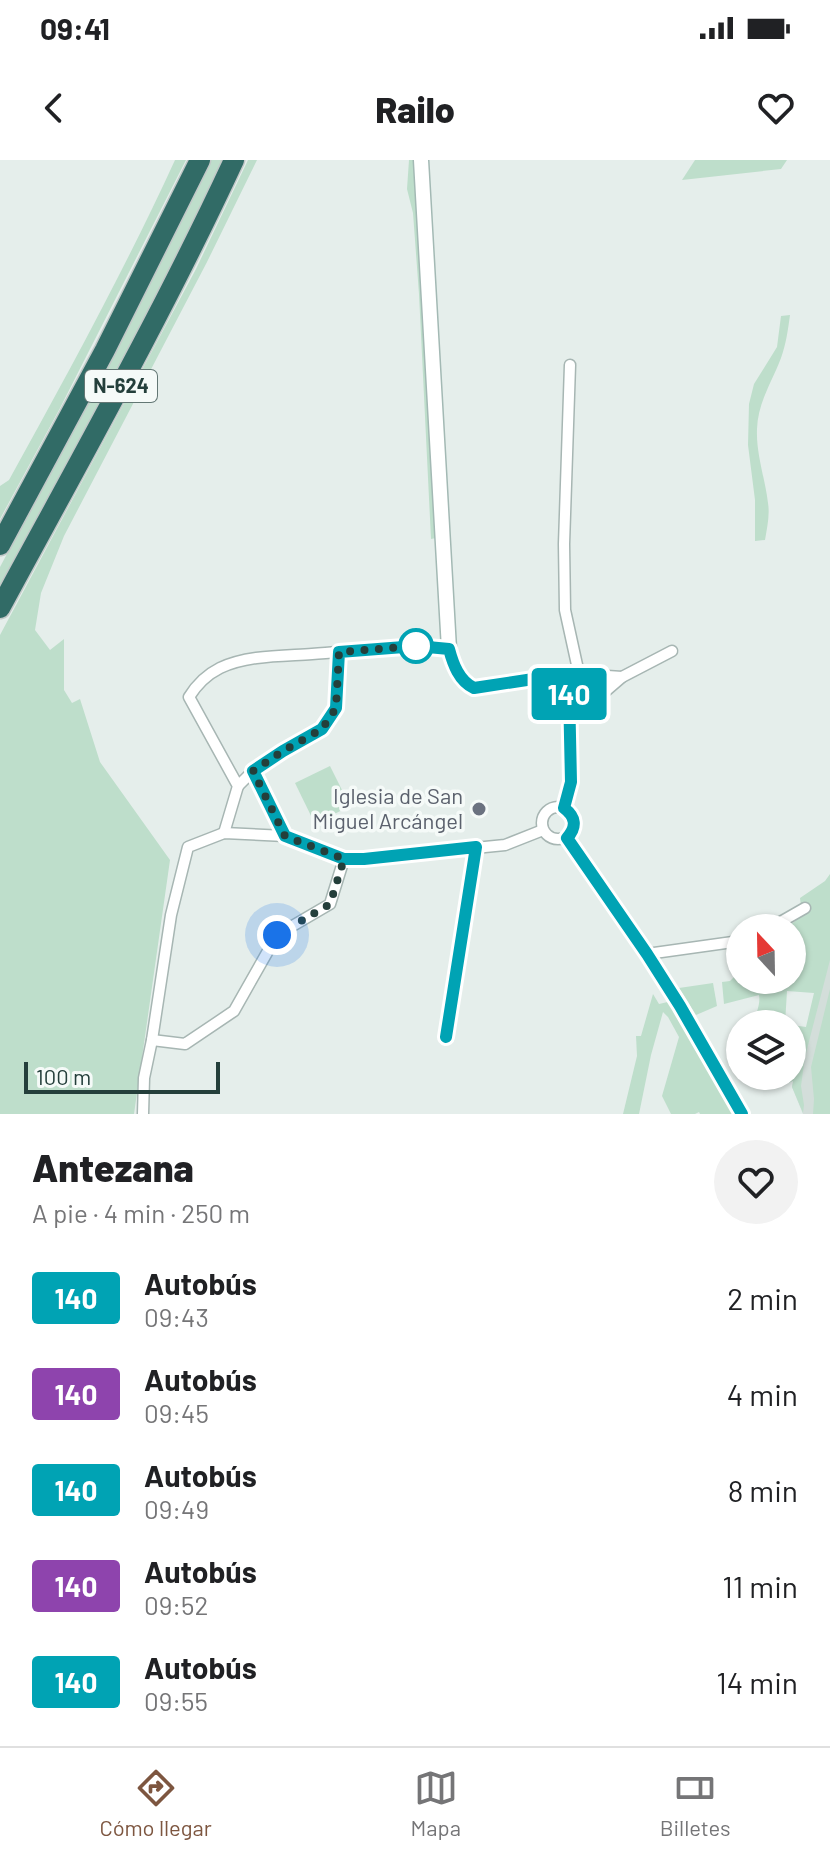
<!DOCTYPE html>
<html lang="es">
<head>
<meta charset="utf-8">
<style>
  :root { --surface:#fff; --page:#f2f2f2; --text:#202124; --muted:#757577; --line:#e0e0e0; --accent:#7d5640 }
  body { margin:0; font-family:Barlow,sans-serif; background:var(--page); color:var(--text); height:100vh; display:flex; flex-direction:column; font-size:30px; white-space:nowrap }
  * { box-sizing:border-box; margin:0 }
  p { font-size:26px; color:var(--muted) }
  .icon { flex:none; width:44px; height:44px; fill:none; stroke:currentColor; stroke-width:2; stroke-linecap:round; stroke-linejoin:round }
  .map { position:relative; height:954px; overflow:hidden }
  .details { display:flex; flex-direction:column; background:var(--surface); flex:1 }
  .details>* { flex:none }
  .badge { padding:0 16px; border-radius:6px; font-size:28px; line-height:52px }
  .needle { width:52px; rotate:338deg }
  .controls { position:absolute; left:726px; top:754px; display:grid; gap:16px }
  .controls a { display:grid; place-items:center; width:80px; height:80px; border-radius:50%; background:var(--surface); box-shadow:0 2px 6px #0004; font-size:40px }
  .scale { position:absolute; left:24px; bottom:20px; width:196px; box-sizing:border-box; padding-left:8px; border:4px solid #243f3b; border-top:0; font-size:22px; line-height:28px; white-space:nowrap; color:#243f3b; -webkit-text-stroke:6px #f5faf8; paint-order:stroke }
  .you { position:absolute; width:40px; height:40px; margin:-20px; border:6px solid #fff; border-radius:50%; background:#1a73e8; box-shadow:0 0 0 12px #1a73e833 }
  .map>.badge { position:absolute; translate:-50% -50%; box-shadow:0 0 0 4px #fff }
  .round { display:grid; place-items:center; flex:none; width:84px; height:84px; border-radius:42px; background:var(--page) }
  .headline { display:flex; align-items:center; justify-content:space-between; height:136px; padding:0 32px }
  h1 { font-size:38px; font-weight:800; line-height:60px }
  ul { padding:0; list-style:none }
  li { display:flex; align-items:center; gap:24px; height:96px; padding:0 32px }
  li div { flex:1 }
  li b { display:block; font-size:30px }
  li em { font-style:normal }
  li .badge { min-width:88px; font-weight:700; text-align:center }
  .status { display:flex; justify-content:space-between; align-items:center; height:56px; padding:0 40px; background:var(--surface); direction:ltr }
  .status svg { height:22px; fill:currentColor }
  header { display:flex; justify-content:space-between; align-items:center; height:104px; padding:0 32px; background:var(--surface); font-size:36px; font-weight:800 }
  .menu { display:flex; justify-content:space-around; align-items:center; height:112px; border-top:2px solid var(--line); background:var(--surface); font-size:22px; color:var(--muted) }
  .menu a { display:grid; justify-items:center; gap:4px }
  .menu .on { color:var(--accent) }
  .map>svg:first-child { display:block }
</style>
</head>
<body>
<div class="status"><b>09:41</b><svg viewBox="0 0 49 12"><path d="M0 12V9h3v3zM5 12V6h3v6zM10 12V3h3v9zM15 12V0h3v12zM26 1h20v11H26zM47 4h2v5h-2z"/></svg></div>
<header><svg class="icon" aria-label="back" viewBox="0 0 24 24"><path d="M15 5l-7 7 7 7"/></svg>Railo<svg class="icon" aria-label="heart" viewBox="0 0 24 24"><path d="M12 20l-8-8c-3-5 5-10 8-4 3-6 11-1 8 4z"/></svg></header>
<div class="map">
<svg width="830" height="954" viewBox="0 0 830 954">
  <rect width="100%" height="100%" fill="#e5eeeb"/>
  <path fill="#d3deda" d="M 830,770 L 830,954 L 803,954 L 792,927 Z"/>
  <g fill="#bedecb">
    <path d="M 175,0 L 186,0 L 59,250 L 0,359 L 0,326 L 9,320 C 67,215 125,109 175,0 Z"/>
    <path d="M 210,0 L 223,0 C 154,146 76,288 0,431 L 0,407 L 120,182 Z"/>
    <path d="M 248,0 L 257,0 L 207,102 L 64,376 L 41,433 L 35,470 L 50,490 L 64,479 L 64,530 L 72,543 L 80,539 L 100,602 L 170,700 L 134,954 L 0,954 L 0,475 L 196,109 Z"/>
    <path d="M 409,0 L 417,0 L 436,378 L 431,379 L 419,134 L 413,53 L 407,29 Z"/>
    <path d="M 695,0 L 787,0 L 781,9 L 682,20 Z"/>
    <path d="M 790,155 C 788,170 786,184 781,198 C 772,222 758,242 757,269 C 756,294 765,318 768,343 C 770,355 767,368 765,380 L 755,381 L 755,340 L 748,285 L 749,244 L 754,224 L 777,187 L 781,156 Z"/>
    <path d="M 330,606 L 350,646 L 315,664 L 295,623 Z"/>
    <path d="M 830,714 L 830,800 L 805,897 L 801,926 L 804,945 L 803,953 L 792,927 L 793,921 L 776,928 L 772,916 L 792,916 L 792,865 L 806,867 L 814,833 L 787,831 L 785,864 L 757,864 C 754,852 761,847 759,835 L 724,844 L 722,822 L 730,821 L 734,817 L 733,810 L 740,809 L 740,820 L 792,820 L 792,768 L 787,768 L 802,755 L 800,738 L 825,721 Z"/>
    <path d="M 713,823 L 717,846 L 696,855 L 679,828 Z"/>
    <path d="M 830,829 L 830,954 L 813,954 L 814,939 L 811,907 Z"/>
    <path d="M 653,834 L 659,844 L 672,841 L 735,954 L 700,954 L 699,952 L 695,954 L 671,954 L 662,936 L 679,877 L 668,857 L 663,852 L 651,895 L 639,954 L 623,954 L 637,896 L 636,876 L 641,876 Z"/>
  </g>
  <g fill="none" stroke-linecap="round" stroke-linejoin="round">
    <g stroke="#a7b6b3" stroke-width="13">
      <g id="street">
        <path d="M 570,205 L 564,384 L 565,450 L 579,514"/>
        <path d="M 563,519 L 579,514 L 622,517"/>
        <path d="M 569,547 L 586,545 L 593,542 L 622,517 L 672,491"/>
        <path d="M 253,611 L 285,676"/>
        <path d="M 238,626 L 253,611 L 283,591 L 322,569 L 336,548 L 339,492"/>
        <circle cx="558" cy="663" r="16"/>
        <path d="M 224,673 L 238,626 L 189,537 C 197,524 206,515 220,508 C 247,495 283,496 312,494 C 358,491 403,485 449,489 C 453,504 459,521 474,528 L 553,516 L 563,519 L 569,530 L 571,622 L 564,648"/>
        <path d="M 567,678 L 670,829 L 691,863 L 742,954"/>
        <path d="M 770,768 L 805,748"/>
        <path d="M 647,794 L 740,781"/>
        <path d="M 446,877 L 476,687"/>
        <path d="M 152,880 L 185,884 L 234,851 L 277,775 L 330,744 L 344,699"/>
        <path d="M 143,954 L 144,918 L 152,880 L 171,755 L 188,687 L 224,673 L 285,676 L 344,699 L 364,699 L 505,685 L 543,670"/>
      </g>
    </g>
    <g stroke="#a3b9b4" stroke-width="17">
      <path id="secondary" d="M 421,0 L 449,489"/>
    </g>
    <g stroke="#c2c9c8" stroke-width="23">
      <g id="highway">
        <path d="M 0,385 L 105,190 L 200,0"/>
        <path d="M 0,448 C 80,300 163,153 234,0"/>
      </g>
    </g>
    <use href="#street" stroke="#fff" stroke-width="10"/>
    <use href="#secondary" stroke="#fff" stroke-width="14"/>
    <use href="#highway" stroke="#316b66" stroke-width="20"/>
  </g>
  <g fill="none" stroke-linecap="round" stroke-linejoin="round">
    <g stroke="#fff" stroke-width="18">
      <path id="line" d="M 446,877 L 476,687 L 364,699 L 344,699 L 285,676 L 253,611 L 283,591 L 322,569 L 336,548 L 339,492 L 417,486 L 449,489 C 453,504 459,521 474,528 L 553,516 L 563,519 L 569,530 L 571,622 L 564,648 C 576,657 577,667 567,678 L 647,794 L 680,846 L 742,954"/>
    </g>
    <use href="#line" stroke="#00a3b4" stroke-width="12"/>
    <path stroke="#243f3b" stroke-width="8" stroke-dasharray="0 14.4" d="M 277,775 L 330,744 L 344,699 L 285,676 L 253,611 L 283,591 L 322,569 L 336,548 L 339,492 L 416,486"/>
  </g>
  <circle fill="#fff" stroke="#00a3b4" stroke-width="4" cx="416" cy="486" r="16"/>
  <circle fill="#6b7280" stroke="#f5faf8" stroke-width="3" cx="479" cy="649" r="8"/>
  <g text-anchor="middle" stroke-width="7" stroke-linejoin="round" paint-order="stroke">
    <rect fill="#f5faf8" stroke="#637774" stroke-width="2" x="85" y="210" width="72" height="32" rx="6"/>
    <g font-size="20" font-weight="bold" fill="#243f3b">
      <text x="121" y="233">N-624</text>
    </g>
    <g font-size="22" fill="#5b616d" stroke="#f5faf8" text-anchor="end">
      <text x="463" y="644">Iglesia de San<tspan x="463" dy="25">Miguel Arcángel</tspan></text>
    </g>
  </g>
</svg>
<div class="controls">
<a><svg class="needle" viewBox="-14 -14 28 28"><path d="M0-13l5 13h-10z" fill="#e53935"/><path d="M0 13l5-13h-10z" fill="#757577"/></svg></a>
<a><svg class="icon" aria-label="layers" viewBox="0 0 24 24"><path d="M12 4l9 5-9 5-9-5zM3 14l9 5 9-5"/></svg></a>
</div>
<div class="scale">100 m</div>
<div class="you" style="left:277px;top:775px"></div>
<b class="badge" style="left:569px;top:534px;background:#00a3b4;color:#fff">140</b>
</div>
<section class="details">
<div class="headline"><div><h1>Antezana</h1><p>A pie · 4 min · 250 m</p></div><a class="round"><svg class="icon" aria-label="heart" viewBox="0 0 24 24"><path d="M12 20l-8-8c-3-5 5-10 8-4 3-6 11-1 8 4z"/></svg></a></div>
<ul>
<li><span class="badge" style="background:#00a3b4;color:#fff">140</span><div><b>Autobús</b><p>09:43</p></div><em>2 min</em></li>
<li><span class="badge" style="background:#8e44ad;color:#fff">140</span><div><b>Autobús</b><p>09:45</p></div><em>4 min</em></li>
<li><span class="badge" style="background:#00a3b4;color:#fff">140</span><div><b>Autobús</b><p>09:49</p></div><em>8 min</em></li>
<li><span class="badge" style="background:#8e44ad;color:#fff">140</span><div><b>Autobús</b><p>09:52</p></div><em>11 min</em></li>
<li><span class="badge" style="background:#00a3b4;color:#fff">140</span><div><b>Autobús</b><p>09:55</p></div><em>14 min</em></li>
</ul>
</section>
<nav class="menu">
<a class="on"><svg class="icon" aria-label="directions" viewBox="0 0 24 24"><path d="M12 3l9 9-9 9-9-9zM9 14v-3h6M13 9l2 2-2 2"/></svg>Cómo llegar</a>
<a><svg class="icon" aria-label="map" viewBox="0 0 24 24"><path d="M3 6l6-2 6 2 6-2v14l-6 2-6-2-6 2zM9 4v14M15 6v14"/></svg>Mapa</a>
<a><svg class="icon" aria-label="tickets" viewBox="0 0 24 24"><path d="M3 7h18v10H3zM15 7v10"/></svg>Billetes</a>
</nav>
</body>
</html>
